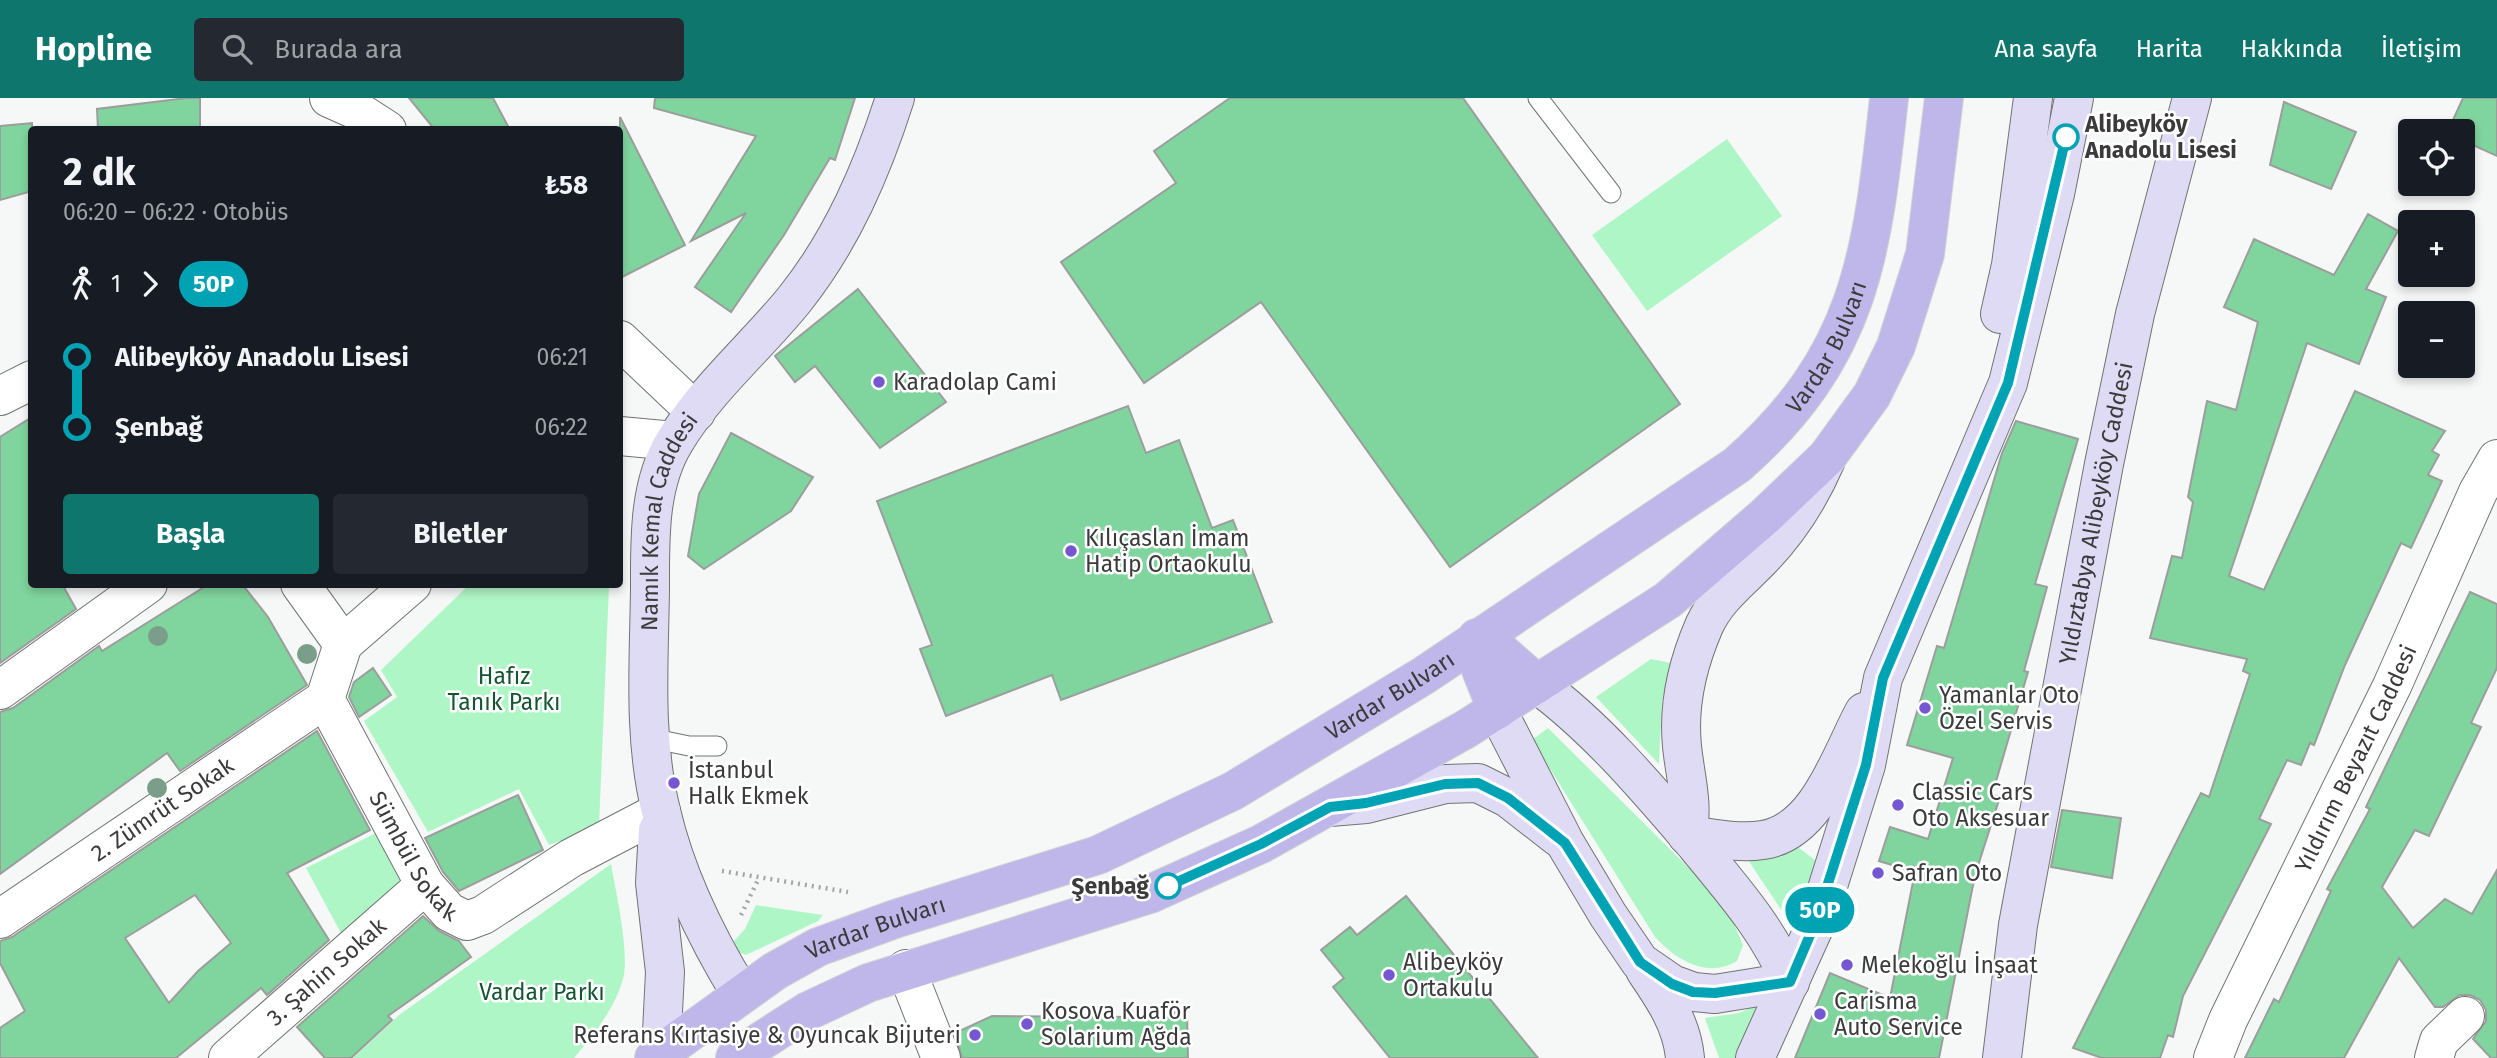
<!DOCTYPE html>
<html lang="tr">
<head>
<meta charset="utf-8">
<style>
  :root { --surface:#171b24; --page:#242831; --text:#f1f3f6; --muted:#9ea1a6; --accent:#0f766e }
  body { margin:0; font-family:"Fira Sans",sans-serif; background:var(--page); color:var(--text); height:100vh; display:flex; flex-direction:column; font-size:26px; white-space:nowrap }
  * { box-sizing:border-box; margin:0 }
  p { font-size:23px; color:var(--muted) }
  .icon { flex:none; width:38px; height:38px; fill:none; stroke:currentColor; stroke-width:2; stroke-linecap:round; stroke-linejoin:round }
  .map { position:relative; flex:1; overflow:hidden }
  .sheet { position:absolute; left:28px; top:28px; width:595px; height:462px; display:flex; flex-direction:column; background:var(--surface); border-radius:7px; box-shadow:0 4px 10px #0003 }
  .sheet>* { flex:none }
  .badge { padding:0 14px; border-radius:23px; font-size:24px; line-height:46px }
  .tools { position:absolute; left:2398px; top:21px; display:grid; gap:14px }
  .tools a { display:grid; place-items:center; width:77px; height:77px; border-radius:7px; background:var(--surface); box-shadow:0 4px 10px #0003; font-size:35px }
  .map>.badge { position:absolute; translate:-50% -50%; box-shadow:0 0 0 4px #fff }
  .legs { display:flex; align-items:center; gap:10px; height:77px; padding:0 35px; font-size:23px }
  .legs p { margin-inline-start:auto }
  .overview { display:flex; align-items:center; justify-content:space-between; height:119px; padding:0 35px }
  h1 { font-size:38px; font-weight:700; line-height:52px }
  .primary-button { display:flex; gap:14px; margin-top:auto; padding:14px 35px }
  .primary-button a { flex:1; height:80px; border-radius:7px; background:var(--accent); color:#fff; font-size:28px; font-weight:700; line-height:80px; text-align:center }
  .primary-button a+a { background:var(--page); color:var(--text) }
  ul { padding:0 35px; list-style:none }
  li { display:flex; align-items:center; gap:24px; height:70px; font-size:26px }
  li i { display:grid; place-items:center; width:10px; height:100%; margin:0 9px; background:currentColor }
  li i::after { content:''; width:18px; height:18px; margin:-9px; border:5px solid; border-radius:50%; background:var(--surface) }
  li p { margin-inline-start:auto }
  li:first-child i { background:linear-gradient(#0000 50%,currentColor 0) }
  li:last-child i { background:linear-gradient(currentColor 50%,#0000 0) }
  header { display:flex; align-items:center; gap:42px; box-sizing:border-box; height:98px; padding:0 35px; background:var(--accent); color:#fff }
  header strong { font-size:33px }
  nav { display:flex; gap:38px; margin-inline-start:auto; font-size:24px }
  .search { width:490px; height:63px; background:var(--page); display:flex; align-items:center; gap:18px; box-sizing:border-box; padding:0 24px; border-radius:7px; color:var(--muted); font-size:26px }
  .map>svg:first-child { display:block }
</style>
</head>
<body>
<header>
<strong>Hopline</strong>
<div class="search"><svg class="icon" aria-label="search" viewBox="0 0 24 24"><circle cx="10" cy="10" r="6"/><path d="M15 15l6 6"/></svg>Burada ara</div>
<nav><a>Ana sayfa</a><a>Harita</a><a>Hakkında</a><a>İletişim</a></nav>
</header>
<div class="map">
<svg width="2497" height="960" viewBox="0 0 2497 960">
  <rect width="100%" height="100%" fill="#f5f8f6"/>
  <g fill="#aff6c6">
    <path d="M 1727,41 L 1782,118 L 1647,213 L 1592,137 Z"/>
    <path d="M 469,487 L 609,487 L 599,729 L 549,747 L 519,691 L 428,734 L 364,623 L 397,599 L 381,572 Z"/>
    <path d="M 1651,561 L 1671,565 L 1662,603 L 1659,666 L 1596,599 Z"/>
    <path d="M 1548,630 L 1704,785 L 1733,824 L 1743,847 L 1737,863 C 1707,881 1676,862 1655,839 L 1532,642 Z"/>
    <path d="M 376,735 L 400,783 L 343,839 L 306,770 Z"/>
    <path d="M 1798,749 L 1816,763 L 1795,826 L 1790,825 L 1746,759 L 1777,757 Z"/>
    <path d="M 611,766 C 616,794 630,856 623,881 C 614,912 594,936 574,960 L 353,960 L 399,917 Z"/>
    <path d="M 756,807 L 823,817 L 818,823 L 746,857 L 738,854 L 734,843 L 745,831 Z"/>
    <path d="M 1757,907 L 1738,960 L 1719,960 L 1705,920 L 1739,915 Z"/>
  </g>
  <g fill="#80d59e" stroke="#9b9e9c" stroke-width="2" fill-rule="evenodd">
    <path d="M 187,0 L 200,0 L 200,32 L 98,32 L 97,11 Z"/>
    <path d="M 409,0 L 493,0 L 510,32 L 435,32 Z"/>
    <path d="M 655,0 L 855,0 L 835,62 L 830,60 L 784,137 L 731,214 L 695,189 L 746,115 L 691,143 L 756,38 L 654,10 Z"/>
    <path d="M 1230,0 L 1463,0 L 1680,306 L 1450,469 L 1261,204 L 1144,285 L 1061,164 L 1176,85 L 1154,53 Z"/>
    <path d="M 2463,0 L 2497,0 L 2497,58 L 2462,42 L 2462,33 L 2448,33 Z"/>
    <path d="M 2284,4 L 2356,34 L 2331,91 L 2270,67 Z"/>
    <path d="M 620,19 L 685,147 L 620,180 Z"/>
    <path d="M 32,25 L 32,93 L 0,102 L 0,28 Z"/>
    <path d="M 2368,116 L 2398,133 L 2366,191 L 2386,199 L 2359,266 L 2307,245 L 2229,478 L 2264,492 L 2355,293 L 2445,333 L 2432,353 L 2439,357 L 2428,377 L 2442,383 L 2411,450 L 2401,445 L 2345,567 L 2314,647 L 2310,645 L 2301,667 L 2287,662 L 2259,721 L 2271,726 L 2183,898 L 2173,939 L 2168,937 L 2160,960 L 2102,960 L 2073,950 L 2201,695 L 2209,699 L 2250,576 L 2243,573 L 2247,561 L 2150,540 L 2172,458 L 2182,460 L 2193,404 L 2188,399 L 2207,303 L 2236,312 L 2258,224 L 2224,209 L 2254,141 L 2334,177 Z"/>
    <path d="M 858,191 L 946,304 L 880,350 L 815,268 L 795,284 L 775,258 Z"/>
    <path d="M 1128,308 L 1146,355 L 1179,342 L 1212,430 L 1233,422 L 1272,524 L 1061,602 L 1052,577 L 946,618 L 920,551 L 932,547 L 877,403 Z"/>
    <path d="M 32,319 L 32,486 L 62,486 L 76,511 L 0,565 L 0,339 Z"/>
    <path d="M 2016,323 L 2078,341 L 2035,486 L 2047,489 L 2024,573 L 2028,574 L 1992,697 L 2000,699 L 1975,777 L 1939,960 L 1795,960 L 1830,875 L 1890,900 L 1915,774 L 1879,763 L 1890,729 L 1928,741 L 1953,660 L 1907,647 L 1937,548 L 1944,550 L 2002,355 Z"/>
    <path d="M 731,335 L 813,379 L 791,413 L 704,471 L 688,458 L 699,396 Z"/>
    <path d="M 209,486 L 242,486 L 268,519 L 307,587 L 180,673 L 167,655 L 0,776 L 0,614 L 13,610 L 99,548 L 102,553 Z"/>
    <path d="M 2470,494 L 2497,506 L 2497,570 L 2471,625 L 2481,629 L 2429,738 L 2415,732 L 2382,789 L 2413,830 L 2445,801 L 2472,816 L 2497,772 L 2497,960 L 2491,960 L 2473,941 L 2486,923 L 2486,912 L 2480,902 L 2470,897 L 2460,897 L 2443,909 L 2435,909 L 2399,860 L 2344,960 L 2245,960 L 2274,901 L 2279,904 L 2331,793 L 2327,791 L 2370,711 L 2366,709 Z"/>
    <path d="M 373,570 L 391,597 L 359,619 L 349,599 L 354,584 Z"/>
    <path d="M 317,633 L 370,732 L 287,775 L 329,842 L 267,897 L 261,890 L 176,960 L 0,960 L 0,930 L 25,913 L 0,865 L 0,843 L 12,839 ZM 195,797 L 231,845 L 198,873 L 169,905 L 125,840 Z"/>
    <path d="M 518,697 L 543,752 L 459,793 L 443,774 L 425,740 Z"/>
    <path d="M 2062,712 L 2121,720 L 2112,780 L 2051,769 Z"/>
    <path d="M 1406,798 L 1538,960 L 1390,960 L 1333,889 L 1344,880 L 1321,852 L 1350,829 L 1357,837 Z"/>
    <path d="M 423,818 L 439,833 L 459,843 L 471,859 L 388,918 L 392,922 L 351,960 L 325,960 L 297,929 Z"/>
    <path d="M 1139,912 L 1187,915 L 1188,960 L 962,960 L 955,935 L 992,918 L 1138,919 Z"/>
  </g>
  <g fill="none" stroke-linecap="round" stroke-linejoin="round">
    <g stroke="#727472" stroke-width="21">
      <g id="service">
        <path d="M 1538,0 L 1611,95"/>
        <path d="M 650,640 L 689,648 L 717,648"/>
      </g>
    </g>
    <g stroke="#727472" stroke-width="40">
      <g id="minor">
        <path d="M 329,0 L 356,12 L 387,32"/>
        <path d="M 620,242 L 696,314"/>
        <path d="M 0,298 L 32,282"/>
        <path d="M 620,338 L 674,343"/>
        <path id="s1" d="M 300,486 L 343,546 L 325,601 L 425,787 L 449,814 L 467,823 L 483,817 L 571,760 L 661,713"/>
        <path d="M 343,546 L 412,486"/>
        <path d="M 0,592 L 148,486"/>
        <path id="s2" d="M 0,821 L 325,601"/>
        <path d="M 906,871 L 941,960"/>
        <path id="s3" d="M 228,960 L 425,787"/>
        <path id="s4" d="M 2213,960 L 2228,922 L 2392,588 L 2478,394 L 2497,361"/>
        <path d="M 2434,960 L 2439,943 L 2465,918"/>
      </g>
    </g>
    <g stroke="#727472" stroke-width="40">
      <g id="secondary">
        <path d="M 2000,216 L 2011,167 L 2033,0"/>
        <path d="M 1537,586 C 1597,630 1648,691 1696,747 C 1731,790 1769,832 1790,884"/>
        <path d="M 1497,612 L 1565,745 L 1608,817 L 1640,864 L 1672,886 L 1694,894 L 1715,896 L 1790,884"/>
        <path d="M 1330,709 L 1366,706 L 1445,686 L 1478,685 L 1508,700 L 1558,739"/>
        <path d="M 658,732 L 655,785 L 665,874 L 661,954"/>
        <path d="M 1687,737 C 1694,706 1685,679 1682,648 C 1678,608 1688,565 1704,528 C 1717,499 1741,482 1762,460 C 1790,431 1810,399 1826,362"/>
        <path d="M 1687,737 C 1712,740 1738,746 1763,742 C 1818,734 1841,656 1864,614"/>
        <path d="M 1645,872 C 1664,900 1682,926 1685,960"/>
        <path id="s5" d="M 741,896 C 706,839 676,778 661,713 C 643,641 649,564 650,492 C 650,442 648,387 675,343 C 707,290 756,249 794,202 C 842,142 872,72 895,0"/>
        <path d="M 1755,960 L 1817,823 L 1866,667 L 1883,580 L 2008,285 L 2055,96 L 2074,0"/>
        <path id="s6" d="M 2002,960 L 2018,827 L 2104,366 L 2135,216 L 2192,0"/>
      </g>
    </g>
    <g stroke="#d4d4d4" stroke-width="40">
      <g id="primary">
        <path d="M 1477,540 L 1502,555 L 1537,586"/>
        <path d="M 1477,540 L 1481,572 L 1497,612"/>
        <path id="s7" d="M 654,960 L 775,873 L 818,849 L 895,821 L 1098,757 L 1233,693 L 1423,578 L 1737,367 C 1862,257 1872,156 1889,0"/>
        <path d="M 735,960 L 808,913 L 868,885 L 1150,796 L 1261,746 L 1466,631 L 1668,502 L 1764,419 L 1827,359 L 1872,297 L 1896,248 L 1925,156 L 1944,0"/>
      </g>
    </g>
    <g stroke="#a3a5a4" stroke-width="4.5" stroke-dasharray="2 5" stroke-linecap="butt">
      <path d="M 722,773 L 848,794"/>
      <path d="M 741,817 L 758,782"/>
    </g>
    <use href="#service" stroke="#fff" stroke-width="19"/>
    <use href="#minor" stroke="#fff" stroke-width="38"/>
    <use href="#secondary" stroke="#dfdbf4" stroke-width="38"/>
    <use href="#primary" stroke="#bfb6e9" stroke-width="38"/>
  </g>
  <g fill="#7a9e8a">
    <circle cx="158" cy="538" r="10"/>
    <circle cx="307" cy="556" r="10"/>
    <circle cx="157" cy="690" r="10"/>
  </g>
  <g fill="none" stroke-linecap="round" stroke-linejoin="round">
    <g stroke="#fff" stroke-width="16">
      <path id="line-1" d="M 1168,788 L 1261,746 L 1330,709 L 1366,705 L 1445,686 L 1478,685 L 1508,700 L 1565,745 L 1640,864 L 1672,886 L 1693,894 L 1715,895 L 1790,884 L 1816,823 L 1866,667 L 1883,580 L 2008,285 L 2066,39"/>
    </g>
    <use href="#line-1" stroke="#00a3b4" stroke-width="10"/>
  </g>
  <g fill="#fff" stroke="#00a3b4" stroke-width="3.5">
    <circle cx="2066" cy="39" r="12"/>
    <circle cx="1168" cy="788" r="12"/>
  </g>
  <g fill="#7457d1" stroke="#fff" stroke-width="2.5">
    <circle cx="879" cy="284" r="7"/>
    <circle cx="1071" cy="453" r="7"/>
    <circle cx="1925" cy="610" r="7"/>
    <circle cx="674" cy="685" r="7"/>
    <circle cx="1898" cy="707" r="7"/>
    <circle cx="1878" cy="775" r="7"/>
    <circle cx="1847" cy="867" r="7"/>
    <circle cx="1389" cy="877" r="7"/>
    <circle cx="1820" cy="916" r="7"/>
    <circle cx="1027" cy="926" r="7"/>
    <circle cx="975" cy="937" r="7"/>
  </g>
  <g text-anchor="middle" stroke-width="5" stroke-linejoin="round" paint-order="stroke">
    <g font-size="23" font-weight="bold" fill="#3a3b3a" stroke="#fff" text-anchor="start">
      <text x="2085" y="34">Alibeyköy<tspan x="2085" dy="26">Anadolu Lisesi</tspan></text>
      <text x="1149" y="796" text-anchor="end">Şenbağ</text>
    </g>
    <g font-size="23" fill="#3a3b3a" stroke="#fff">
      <text dy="8" stroke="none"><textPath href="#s7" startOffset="1393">Vardar Bulvarı</textPath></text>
      <text dy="8" stroke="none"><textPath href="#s6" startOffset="553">Yıldıztabya Alibeyköy Caddesi</textPath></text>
      <text dy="8" stroke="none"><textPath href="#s5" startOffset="494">Namık Kemal Caddesi</textPath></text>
      <text dy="8" stroke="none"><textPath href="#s7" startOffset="826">Vardar Bulvarı</textPath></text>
      <text dy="8" stroke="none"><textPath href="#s4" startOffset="332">Yıldırım Beyazıt Caddesi</textPath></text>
      <text dy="8" stroke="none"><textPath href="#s2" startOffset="196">2. Zümrüt Sokak</textPath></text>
      <text dy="8" stroke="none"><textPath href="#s1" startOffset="312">Sümbül Sokak</textPath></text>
      <text dy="8" stroke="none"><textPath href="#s7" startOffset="259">Vardar Bulvarı</textPath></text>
      <text dy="8" stroke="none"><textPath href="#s3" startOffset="131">3. Şahin Sokak</textPath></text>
    </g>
    <g font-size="23" fill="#3a3b3a" stroke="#fff" text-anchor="start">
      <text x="893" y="292">Karadolap Cami</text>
      <text x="1085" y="448">Kılıçaslan İmam<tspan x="1085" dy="26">Hatip Ortaokulu</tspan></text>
      <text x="1939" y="605">Yamanlar Oto<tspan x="1939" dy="26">Özel Servis</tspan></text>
      <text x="688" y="680">İstanbul<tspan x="688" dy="26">Halk Ekmek</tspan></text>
      <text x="1912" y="702">Classic Cars<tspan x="1912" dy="26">Oto Aksesuar</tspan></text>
      <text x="1892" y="783">Safran Oto</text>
      <text x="1403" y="872">Alibeyköy<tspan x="1403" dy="26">Ortakulu</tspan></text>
      <text x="1861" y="875">Melekoğlu İnşaat</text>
      <text x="1834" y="911">Carisma<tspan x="1834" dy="26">Auto Service</tspan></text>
      <text x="1041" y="921">Kosova Kuaför<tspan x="1041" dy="26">Solarium Ağda</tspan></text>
      <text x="961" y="945" text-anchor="end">Referans Kırtasiye &amp; Oyuncak Bijuteri</text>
    </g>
    <g font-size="23" fill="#165532" stroke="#fff">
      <text x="504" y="586">Hafız<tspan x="504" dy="26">Tanık Parkı</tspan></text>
      <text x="542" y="902">Vardar Parkı</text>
    </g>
  </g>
</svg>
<div class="tools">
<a><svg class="icon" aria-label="locate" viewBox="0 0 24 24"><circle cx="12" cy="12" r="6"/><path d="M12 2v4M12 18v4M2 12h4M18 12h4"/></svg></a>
<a>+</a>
<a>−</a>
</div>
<b class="badge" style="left:1820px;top:812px;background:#00a3b4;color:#fff">50P</b>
<section class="sheet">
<div class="overview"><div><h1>2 dk</h1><p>06:20 – 06:22 · Otobüs</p></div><b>₺58</b></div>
<div class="legs"><svg class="icon" aria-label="walk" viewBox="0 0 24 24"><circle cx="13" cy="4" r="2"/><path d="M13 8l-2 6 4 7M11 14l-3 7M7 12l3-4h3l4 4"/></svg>1<svg class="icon" aria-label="forward" viewBox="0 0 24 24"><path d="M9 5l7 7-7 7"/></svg><b class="badge" style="background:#00a3b4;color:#fff">50P</b></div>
<ul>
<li><i style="color:#00a3b4"></i><b>Alibeyköy Anadolu Lisesi</b><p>06:21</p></li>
<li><i style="color:#00a3b4"></i><b>Şenbağ</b><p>06:22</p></li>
</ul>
<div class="primary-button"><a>Başla</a><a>Biletler</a></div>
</section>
</div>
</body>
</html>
